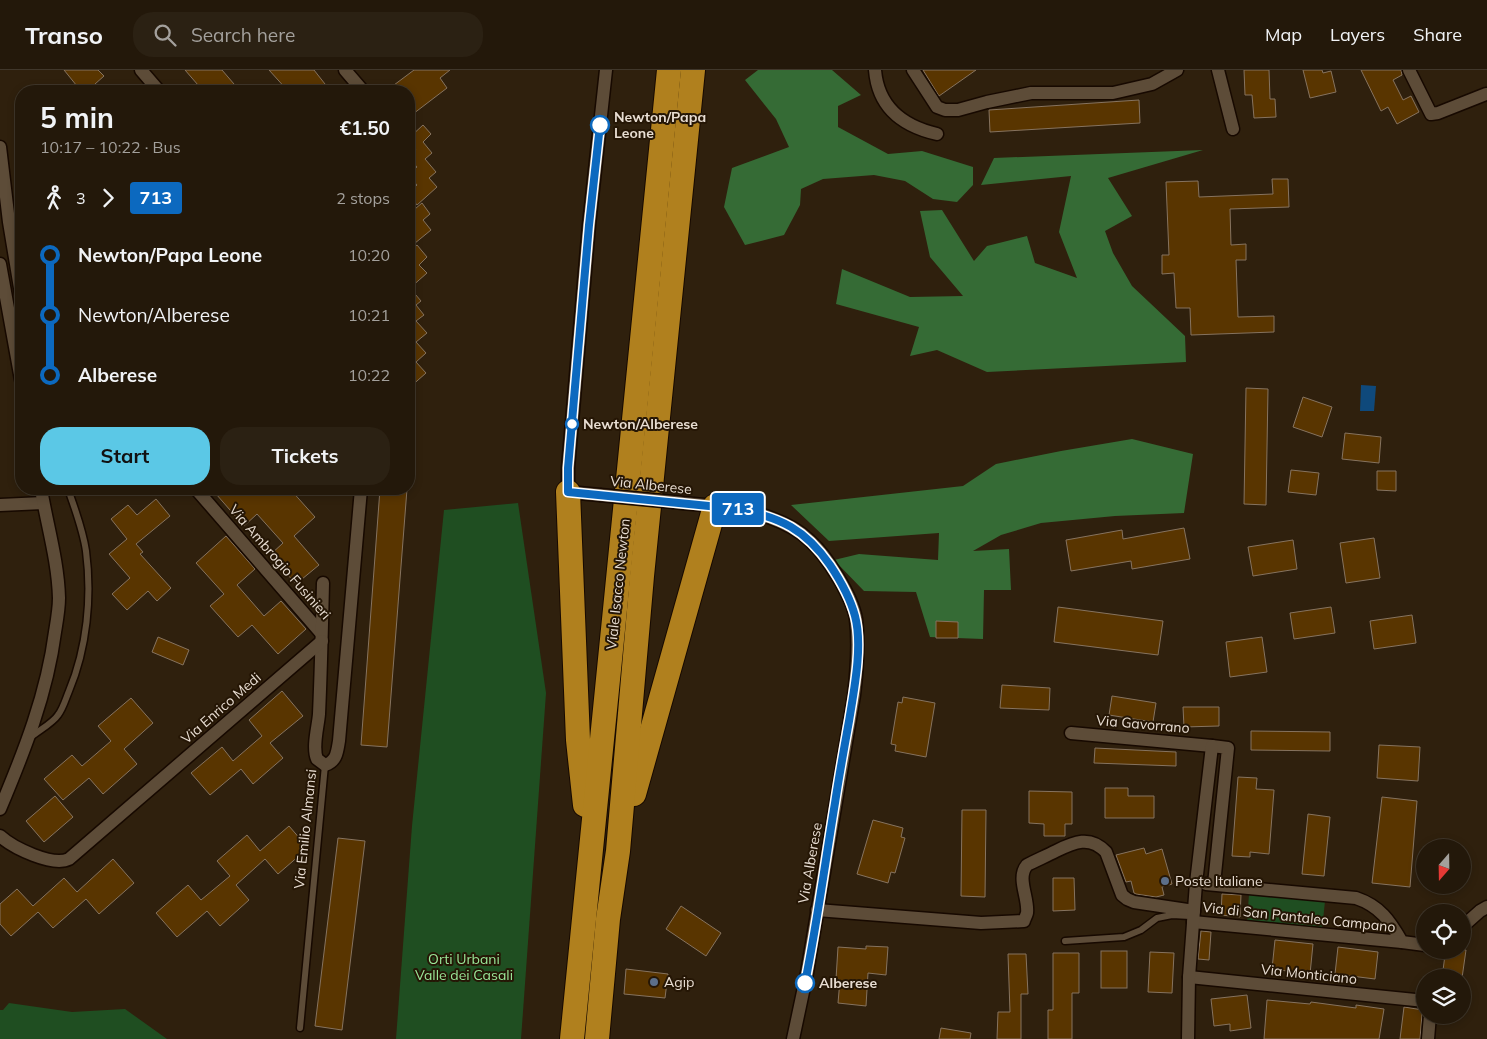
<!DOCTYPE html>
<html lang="en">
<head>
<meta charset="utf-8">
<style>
  :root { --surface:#23180a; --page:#2b2113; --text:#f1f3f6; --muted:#a3a09c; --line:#40372b; --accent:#5bc8e6 }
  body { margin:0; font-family:Mulish,sans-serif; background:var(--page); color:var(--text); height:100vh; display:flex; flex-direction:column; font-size:19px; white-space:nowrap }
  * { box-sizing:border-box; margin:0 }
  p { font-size:16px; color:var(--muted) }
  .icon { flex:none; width:28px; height:28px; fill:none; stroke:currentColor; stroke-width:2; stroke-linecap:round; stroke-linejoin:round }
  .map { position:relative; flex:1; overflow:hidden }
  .drawer { position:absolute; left:15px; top:15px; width:400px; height:410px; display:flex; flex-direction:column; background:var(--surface); border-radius:20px; box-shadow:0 2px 8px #0003,0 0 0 1px var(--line) }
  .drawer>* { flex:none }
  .badge { padding:0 10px; border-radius:4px; font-size:18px; line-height:32px }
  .needle { width:32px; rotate:200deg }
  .controls { position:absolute; left:1416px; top:769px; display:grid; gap:10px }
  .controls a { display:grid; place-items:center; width:55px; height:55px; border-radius:50%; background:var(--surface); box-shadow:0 2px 8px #0003,0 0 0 1px var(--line); font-size:25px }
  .map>.badge { position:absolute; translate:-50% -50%; box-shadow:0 0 0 2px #fff }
  .legs { display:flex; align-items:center; gap:8px; height:55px; padding:0 25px; font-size:16px }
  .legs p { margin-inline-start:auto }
  .summary { display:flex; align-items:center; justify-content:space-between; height:85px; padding:0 25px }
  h1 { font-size:28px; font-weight:700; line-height:38px }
  .cta { display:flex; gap:10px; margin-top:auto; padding:10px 25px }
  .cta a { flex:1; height:58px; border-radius:20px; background:var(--accent); color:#111; font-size:20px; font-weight:700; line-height:58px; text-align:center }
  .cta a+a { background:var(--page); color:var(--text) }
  ul { padding:0 25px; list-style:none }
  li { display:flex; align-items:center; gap:18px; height:60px; font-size:19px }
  li i { display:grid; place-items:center; width:8px; height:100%; margin:0 6px; background:currentColor }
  li i::after { content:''; width:12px; height:12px; margin:-6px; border:4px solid; border-radius:50%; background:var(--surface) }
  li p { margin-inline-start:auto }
  li:first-child i { background:linear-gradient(#0000 50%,currentColor 0) }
  li:last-child i { background:linear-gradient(currentColor 50%,#0000 0) }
  header { display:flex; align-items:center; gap:30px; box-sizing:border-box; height:70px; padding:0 25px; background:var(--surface); border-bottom:1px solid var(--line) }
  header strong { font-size:24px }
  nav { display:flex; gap:28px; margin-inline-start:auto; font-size:18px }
  .search { width:350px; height:45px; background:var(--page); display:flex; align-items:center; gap:12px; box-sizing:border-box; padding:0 18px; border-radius:20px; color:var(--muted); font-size:19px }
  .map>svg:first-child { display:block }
</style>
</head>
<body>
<header>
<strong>Transo</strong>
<div class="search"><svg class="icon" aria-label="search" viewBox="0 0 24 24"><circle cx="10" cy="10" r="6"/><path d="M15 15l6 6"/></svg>Search here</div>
<nav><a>Map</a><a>Layers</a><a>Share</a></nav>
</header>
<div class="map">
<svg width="1487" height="969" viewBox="0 0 1487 969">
  <rect width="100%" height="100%" fill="#2f200d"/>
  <g fill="#1f4e21">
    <path d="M 518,433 L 546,623 L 521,969 L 396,969 L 412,756 L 444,440 Z"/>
    <path d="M 1249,824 L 1325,831 L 1322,860 L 1247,853 Z"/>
    <path d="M 9,933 L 72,942 L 125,939 L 167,969 L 0,969 L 0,940 L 3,940 Z"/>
  </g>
  <g fill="#356b35">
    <path d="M 758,0 L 832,0 L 861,25 L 838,36 L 838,57 L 888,84 L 922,81 L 973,97 L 973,115 L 957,132 L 933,129 L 905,111 L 874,105 L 823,109 L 801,119 L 800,135 L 784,165 L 745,175 L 724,137 L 732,98 L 789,77 L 776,49 L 745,10 Z"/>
    <path d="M 1203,80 L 1108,108 L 1132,146 L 1105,161 L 1113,183 L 1132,216 L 1185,266 L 1186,292 L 987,302 L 937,280 L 910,286 L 919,257 L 836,234 L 842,199 L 910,227 L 963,226 L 930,187 L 920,141 L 942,140 L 974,191 L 987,176 L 1027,166 L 1035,193 L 1077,208 L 1059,162 L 1071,106 L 981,115 L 994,88 Z"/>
    <path d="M 1132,369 L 1193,384 L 1184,443 L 1115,446 L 1041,453 L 1001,465 L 973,481 L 1009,479 L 1011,520 L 984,520 L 983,569 L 930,567 L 916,522 L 864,521 L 834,490 L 859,484 L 938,490 L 939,463 L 829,471 L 791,435 L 963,416 L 996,394 L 1061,381 Z"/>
  </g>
  <path fill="#0f497b" d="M 1361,315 L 1376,316 L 1374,341 L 1360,341 Z"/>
  <g fill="#593500" stroke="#86735f">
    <path d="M 64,0 L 98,0 L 104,6 L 95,14 L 101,21 L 81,21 Z"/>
    <path d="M 185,0 L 222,0 L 240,21 L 191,21 L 198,15 Z"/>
    <path d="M 269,0 L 314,0 L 325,14 L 315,21 L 301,21 L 297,17 L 292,21 L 288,21 Z"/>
    <path d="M 414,0 L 450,0 L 440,8 L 447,18 L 409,47 L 409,21 L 386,21 Z"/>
    <path d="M 923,0 L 976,0 L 939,26 Z"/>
    <path d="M 1244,0 L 1269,0 L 1270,29 L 1275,29 L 1276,47 L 1254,48 L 1252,25 L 1245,25 Z"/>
    <path d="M 1303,0 L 1322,0 L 1323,3 L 1331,1 L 1336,22 L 1310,28 Z"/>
    <path d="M 1361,0 L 1401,0 L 1402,5 L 1393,10 L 1403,30 L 1411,26 L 1419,42 L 1397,54 L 1388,37 L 1381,41 Z"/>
    <path d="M 1139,30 L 1140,53 L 990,62 L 989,40 Z"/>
    <path d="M 423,55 L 431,64 L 423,72 L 432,83 L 425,89 L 436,102 L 429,108 L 437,117 L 417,135 L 409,125 L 409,123 L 417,115 L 409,106 L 409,104 L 417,97 L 409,88 L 409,86 L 416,80 L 409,72 L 409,68 Z"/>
    <path d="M 1272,109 L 1288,109 L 1289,137 L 1230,139 L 1231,175 L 1246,174 L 1246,190 L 1236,190 L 1238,247 L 1274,246 L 1274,262 L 1191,265 L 1190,238 L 1176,238 L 1174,203 L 1162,204 L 1162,185 L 1169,185 L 1166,112 L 1198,111 L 1199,127 L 1273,124 Z"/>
    <path d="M 422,133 L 430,144 L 423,150 L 431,160 L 409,178 L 409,144 Z"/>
    <path d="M 417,175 L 427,187 L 419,195 L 427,203 L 410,218 L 421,231 L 416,235 L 424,245 L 416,251 L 427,263 L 416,272 L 426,283 L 416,292 L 426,303 L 409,318 L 409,182 Z"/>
    <path d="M 1246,318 L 1268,319 L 1266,435 L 1244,434 Z"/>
    <path d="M 1303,327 L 1332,337 L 1322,367 L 1293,357 Z"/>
    <path d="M 1345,363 L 1381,367 L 1379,393 L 1342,389 Z"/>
    <path d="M 1291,400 L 1319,403 L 1316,425 L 1288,422 Z"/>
    <path d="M 1377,401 L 1396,401 L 1396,421 L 1377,420 Z"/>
    <path d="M 222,419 L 272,419 L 276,424 L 282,419 L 290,419 L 315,447 L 294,466 L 319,495 L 296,514 L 270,485 L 283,473 L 257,444 L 244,456 L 216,424 Z"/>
    <path d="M 380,419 L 407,419 L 387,677 L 361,675 Z"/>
    <path d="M 156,429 L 170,446 L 136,474 L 143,482 L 140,484 L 171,518 L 157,531 L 148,521 L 127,540 L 112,524 L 130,508 L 109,484 L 127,469 L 111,449 L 128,435 L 137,445 Z"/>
    <path d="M 1184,458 L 1190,489 L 1132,499 L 1131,491 L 1071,501 L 1066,470 L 1122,460 L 1123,469 Z"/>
    <path d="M 226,466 L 255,499 L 237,515 L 264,546 L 281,531 L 306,559 L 278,584 L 252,555 L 238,567 L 210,536 L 224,524 L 196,493 Z"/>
    <path d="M 1374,468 L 1380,508 L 1346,513 L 1340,473 Z"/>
    <path d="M 1293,470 L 1297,499 L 1253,506 L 1248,477 Z"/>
    <path d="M 1058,537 L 1163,551 L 1158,585 L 1054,572 Z"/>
    <path d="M 1331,537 L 1335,563 L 1294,569 L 1290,543 Z"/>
    <path d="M 1412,545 L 1416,573 L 1374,579 L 1370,551 Z"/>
    <path d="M 936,551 L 958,552 L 958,568 L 936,568 Z"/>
    <path d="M 158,567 L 189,580 L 183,595 L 152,582 Z"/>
    <path d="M 1262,567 L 1267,602 L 1230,607 L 1226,572 Z"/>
    <path d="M 1002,615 L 1050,618 L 1049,640 L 1000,638 Z"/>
    <path d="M 282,621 L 303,646 L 270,673 L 283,688 L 253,714 L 241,699 L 210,725 L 191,703 L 222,677 L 233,691 L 262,666 L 249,650 Z"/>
    <path d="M 1112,626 L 1156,633 L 1153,652 L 1109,645 Z"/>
    <path d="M 903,627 L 935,633 L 926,687 L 895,681 L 896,675 L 891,674 L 898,632 L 902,633 Z"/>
    <path d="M 131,628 L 153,653 L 124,679 L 137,694 L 103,724 L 89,708 L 63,730 L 44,709 L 72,685 L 82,696 L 111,671 L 98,656 Z"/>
    <path d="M 1183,637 L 1219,637 L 1219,656 L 1184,657 Z"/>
    <path d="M 1251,661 L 1330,662 L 1330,681 L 1251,680 Z"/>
    <path d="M 1379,675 L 1420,677 L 1418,711 L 1377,708 Z"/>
    <path d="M 1095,678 L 1176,682 L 1176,696 L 1094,693 Z"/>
    <path d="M 1238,707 L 1257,708 L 1256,719 L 1274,720 L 1269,784 L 1250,782 L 1250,787 L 1232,786 Z"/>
    <path d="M 1105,718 L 1128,718 L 1128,726 L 1154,726 L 1154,748 L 1105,748 Z"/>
    <path d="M 1029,721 L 1072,722 L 1072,754 L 1065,754 L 1065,766 L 1044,766 L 1044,754 L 1029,753 Z"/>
    <path d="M 55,726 L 73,747 L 44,772 L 26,751 Z"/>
    <path d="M 1382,727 L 1417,731 L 1410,817 L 1372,813 Z"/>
    <path d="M 962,740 L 986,740 L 985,827 L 961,826 Z"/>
    <path d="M 1308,744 L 1330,747 L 1324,806 L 1302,804 Z"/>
    <path d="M 873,750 L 903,758 L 901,767 L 905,768 L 895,803 L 891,802 L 888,813 L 857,804 Z"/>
    <path d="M 289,756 L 308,778 L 278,804 L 265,789 L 236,815 L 249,830 L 220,856 L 207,841 L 177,867 L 156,843 L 188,815 L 201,830 L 230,806 L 217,791 L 247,765 L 260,781 Z"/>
    <path d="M 338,768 L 365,771 L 342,960 L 315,956 Z"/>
    <path d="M 1144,778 L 1146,784 L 1162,779 L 1172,814 L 1162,817 L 1164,825 L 1156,827 L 1136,824 L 1134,823 L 1131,811 L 1126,812 L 1116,785 Z"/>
    <path d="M 113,789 L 134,813 L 99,844 L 86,829 L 53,858 L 38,842 L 11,866 L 0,854 L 0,834 L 17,819 L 33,836 L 64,808 L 77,822 Z"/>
    <path d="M 1053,808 L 1074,808 L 1075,840 L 1053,841 Z"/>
    <path d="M 1222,824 L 1241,825 L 1240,847 L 1221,845 Z"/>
    <path d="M 681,836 L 721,863 L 706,886 L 666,859 Z"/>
    <path d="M 1201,861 L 1211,862 L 1209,890 L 1198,889 Z"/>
    <path d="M 1275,870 L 1313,874 L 1310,904 L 1272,899 Z"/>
    <path d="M 866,876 L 888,877 L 886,905 L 868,903 L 866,936 L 838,933 L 840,910 L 836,909 L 838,877 L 866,879 Z"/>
    <path d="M 1338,877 L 1378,882 L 1375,909 L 1335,904 Z"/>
    <path d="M 1449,880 L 1466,880 L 1462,908 L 1442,908 L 1445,885 Z"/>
    <rect x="1101" y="881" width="26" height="37"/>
    <path d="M 1150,882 L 1174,883 L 1172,923 L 1148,922 Z"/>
    <path d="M 1053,883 L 1079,883 L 1079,923 L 1072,923 L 1072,969 L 1048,969 L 1048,940 L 1053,940 Z"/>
    <path d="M 1008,884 L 1026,884 L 1028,924 L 1021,924 L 1021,969 L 997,969 L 998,942 L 1010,942 Z"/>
    <path d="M 626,899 L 668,904 L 665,928 L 624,924 Z"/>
    <path d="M 1247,925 L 1251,958 L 1230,961 L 1230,954 L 1214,956 L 1211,929 Z"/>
    <path d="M 1267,930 L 1310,934 L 1311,932 L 1356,938 L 1356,935 L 1384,939 L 1379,969 L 1264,969 Z"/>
    <path d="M 1404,937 L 1423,940 L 1422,944 L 1420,969 L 1400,969 Z"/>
    <path d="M 941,958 L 971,963 L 970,969 L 939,969 Z"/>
  </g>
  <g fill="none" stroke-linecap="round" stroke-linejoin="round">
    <g stroke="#170900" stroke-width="9">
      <g id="lane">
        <path d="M 31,667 C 38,661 53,653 58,645 C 63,639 66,628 69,621 C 87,578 92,527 86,481 C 83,460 75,439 68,419"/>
        <path d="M 1065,871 L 1124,867 L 1141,860 L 1157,848 L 1172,845 L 1190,846"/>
        <path d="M 300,958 L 325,695"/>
      </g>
    </g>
    <g stroke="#170900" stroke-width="15">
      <g id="street">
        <path d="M 141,0 L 159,21"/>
        <path d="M 345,0 L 363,21"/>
        <path d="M 875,0 C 878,37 902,56 937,64"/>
        <path d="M 913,0 L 937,37 L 945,40 L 958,40 L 987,32 L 1031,23 L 1113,23 L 1152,14 L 1177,0"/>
        <path d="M 1218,0 L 1233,59"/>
        <path d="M 1409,0 L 1431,44 L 1438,43 L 1486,24"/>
        <path d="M 0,77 L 9,152 L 21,224"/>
        <path d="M 0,194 L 21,310"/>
        <path d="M 196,419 L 321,563"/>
        <path d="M 600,425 L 568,422 L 568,398 L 589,155 L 606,0"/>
        <path d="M 674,432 C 706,436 740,436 771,448 C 785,453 799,460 810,471 C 827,486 852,526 856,549 C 859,574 857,600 854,625 L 807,903 L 793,969"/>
        <path d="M 0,435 L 43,433"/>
        <path d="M 323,513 C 322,557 321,600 319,644 C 318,657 312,677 317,689 L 325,695 C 337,691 337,682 339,671 L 361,419"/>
        <path d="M 1071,663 L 1212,676 L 1228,678 L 1214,814"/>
        <path d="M 0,739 C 24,682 47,624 55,562 C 57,550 59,539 59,528 C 58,491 47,455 41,419"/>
        <path d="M 0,766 C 13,778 53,797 69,789 L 322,571"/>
        <path d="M 1206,814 L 1356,828 C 1380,836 1390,851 1402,872 L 1425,875"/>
        <path d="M 817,840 L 981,853 L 1024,851 C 1024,850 1027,844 1027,843 C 1029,828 1016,808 1027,795 C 1037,790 1046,786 1056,781 C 1074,772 1090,765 1106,782 L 1122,825 L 1127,829 L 1134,832 L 1194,841"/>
        <path d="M 1193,852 L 1402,872"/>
        <path d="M 1462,857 L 1480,841 L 1487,837"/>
        <path d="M 1189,907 L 1425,931"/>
        <path d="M 1188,969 L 1189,907 L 1196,813 L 1212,676"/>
        <path d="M 1428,969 L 1430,945"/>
      </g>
    </g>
    <g stroke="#170900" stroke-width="26">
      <g id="highway">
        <path d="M 568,422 L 578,670 L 585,735"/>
        <path d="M 634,724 L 715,436"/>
        <path d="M 572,969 L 669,0"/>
        <path d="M 597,969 L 608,849 L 618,781 L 642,506 L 693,0"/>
      </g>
    </g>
    <use href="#lane" stroke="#5d4c38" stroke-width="6"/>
    <use href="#street" stroke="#5d4c38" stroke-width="12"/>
    <use href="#highway" stroke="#b0801e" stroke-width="24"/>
    <g stroke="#170900" stroke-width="15" stroke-linecap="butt">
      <path id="street-bridge" d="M 600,425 L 674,432"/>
    </g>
    <use href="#street-bridge" stroke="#5d4c38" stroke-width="12"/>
  </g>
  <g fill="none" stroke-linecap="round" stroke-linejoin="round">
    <g stroke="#fff" stroke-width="11">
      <path id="line-1" d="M 600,55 L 589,155 L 568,398 L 568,422 L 739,439 C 781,448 805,459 830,495 C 840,510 850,527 855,546 C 863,576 854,620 849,651 C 844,679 839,706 835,733 C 825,793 817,854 805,913"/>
    </g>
    <use href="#line-1" stroke="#0c69bf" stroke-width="8"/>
  </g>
  <g fill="#fff" stroke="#0c69bf" stroke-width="2.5">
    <circle cx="600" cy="55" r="9"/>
    <circle cx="572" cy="354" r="6"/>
    <circle cx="805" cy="913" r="9"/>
  </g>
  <g fill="#5c6f8a" stroke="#251605" stroke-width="2">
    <circle cx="1165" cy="811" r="5"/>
    <circle cx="654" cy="912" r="5"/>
  </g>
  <g text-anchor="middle" stroke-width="4" stroke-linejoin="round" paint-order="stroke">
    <g font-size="14" font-weight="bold" fill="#e8ddd2" stroke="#251605" text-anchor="start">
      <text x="614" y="52">Newton/Papa<tspan x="614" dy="16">Leone</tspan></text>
      <text x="583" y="359">Newton/Alberese</text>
      <text x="819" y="918">Alberese</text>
    </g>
    <g font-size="14" fill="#e8ddd2" stroke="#251605">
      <text transform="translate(651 415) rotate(6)" y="5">Via Alberese</text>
      <text transform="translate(280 492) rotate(49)" y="5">Via Ambrogio Fusinieri</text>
      <text transform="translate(618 514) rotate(-84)" y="5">Viale Isacco Newton</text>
      <text transform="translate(221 638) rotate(-41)" y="5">Via Enrico Medi</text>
      <text transform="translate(1143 654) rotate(5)" y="5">Via Gavorrano</text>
      <text transform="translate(305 759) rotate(-84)" y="5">Via Emilio Almansi</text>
      <text transform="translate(810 793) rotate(-80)" y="5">Via Alberese</text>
      <text transform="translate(1299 847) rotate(6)" y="5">Via di San Pantaleo Campano</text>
      <text transform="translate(1309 904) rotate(6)" y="5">Via Monticiano</text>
    </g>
    <g font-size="14" fill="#e8ddd2" stroke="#251605" text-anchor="start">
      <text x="1175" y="816">Poste Italiane</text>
      <text x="664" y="917">Agip</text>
    </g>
    <g font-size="14" fill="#9ae799" stroke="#251605">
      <text x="464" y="894">Orti Urbani<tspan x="464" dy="16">Valle dei Casali</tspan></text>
    </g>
  </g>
</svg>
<div class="controls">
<a><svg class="needle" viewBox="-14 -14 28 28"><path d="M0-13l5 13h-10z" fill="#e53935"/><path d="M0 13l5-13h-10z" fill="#a3a09c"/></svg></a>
<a><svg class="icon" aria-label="locate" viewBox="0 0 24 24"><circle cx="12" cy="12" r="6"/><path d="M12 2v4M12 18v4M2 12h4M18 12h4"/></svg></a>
<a><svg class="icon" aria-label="layers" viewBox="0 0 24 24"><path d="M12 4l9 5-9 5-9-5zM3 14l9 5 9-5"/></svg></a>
</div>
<b class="badge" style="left:738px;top:439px;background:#0c69bf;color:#fff">713</b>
<section class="drawer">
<div class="summary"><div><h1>5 min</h1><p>10:17 – 10:22 · Bus</p></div><b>€1.50</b></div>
<div class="legs"><svg class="icon" aria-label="walk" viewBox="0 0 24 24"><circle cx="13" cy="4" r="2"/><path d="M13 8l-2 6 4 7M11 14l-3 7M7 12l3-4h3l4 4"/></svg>3<svg class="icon" aria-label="forward" viewBox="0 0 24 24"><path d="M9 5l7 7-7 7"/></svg><b class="badge" style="background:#0c69bf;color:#fff">713</b><p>2 stops</p></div>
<ul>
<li><i style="color:#0c69bf"></i><b>Newton/Papa Leone</b><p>10:20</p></li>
<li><i style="color:#0c69bf"></i><span>Newton/Alberese</span><p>10:21</p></li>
<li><i style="color:#0c69bf"></i><b>Alberese</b><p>10:22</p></li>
</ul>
<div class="cta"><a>Start</a><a>Tickets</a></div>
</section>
</div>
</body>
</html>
